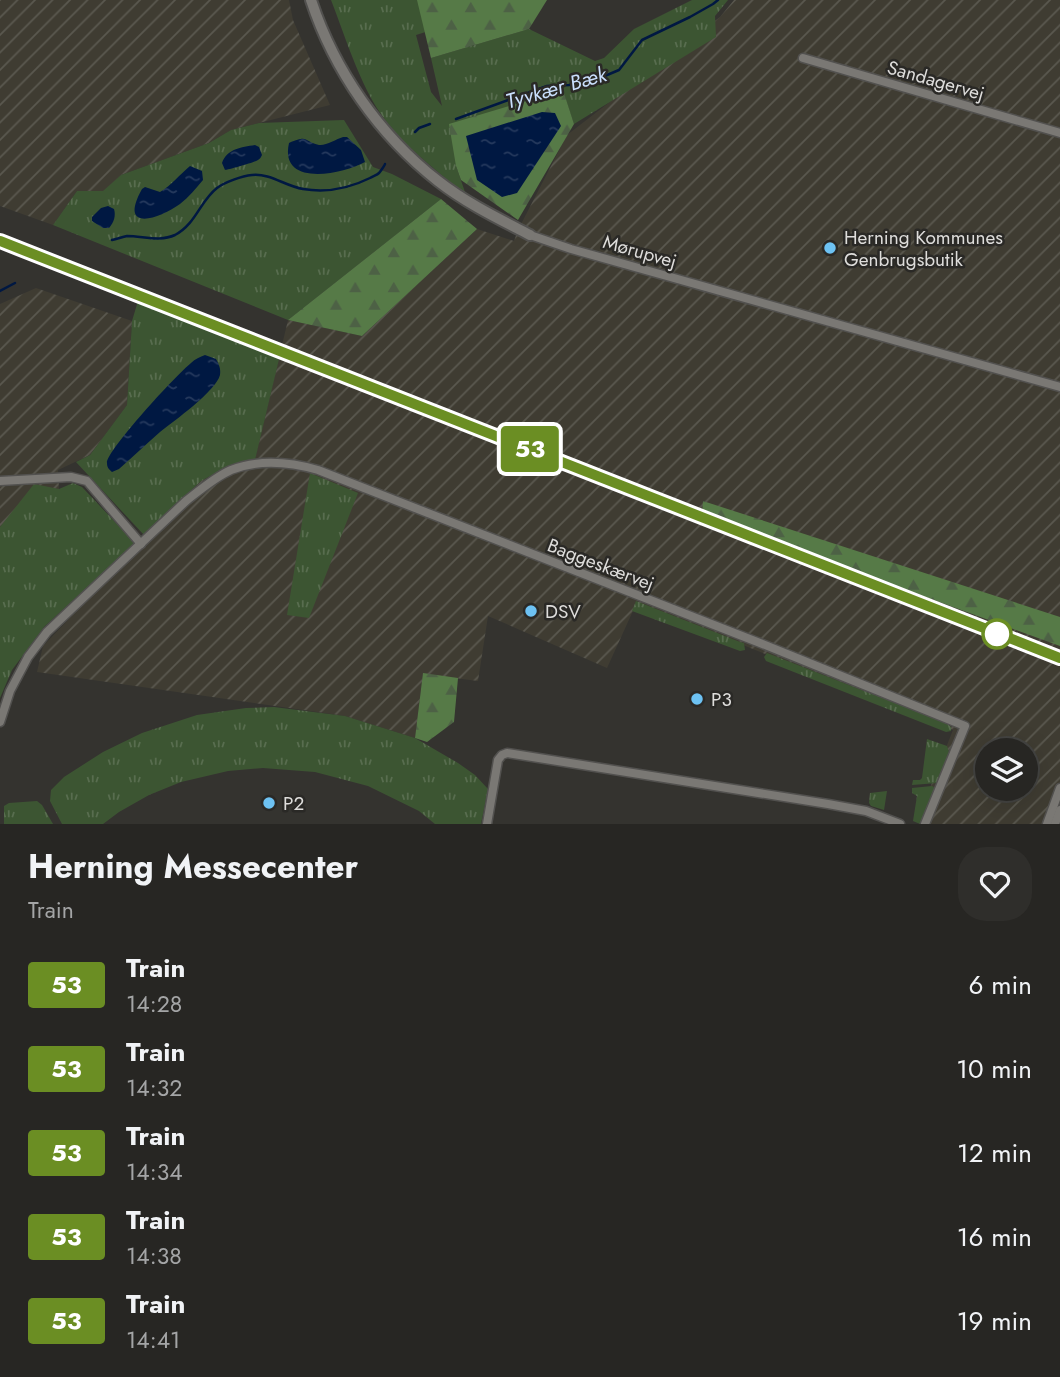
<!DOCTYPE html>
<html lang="en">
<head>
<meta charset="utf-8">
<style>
  :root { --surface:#272623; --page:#2f2e2b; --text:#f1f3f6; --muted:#a4a5a6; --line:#434341 }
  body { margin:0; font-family:Jost,sans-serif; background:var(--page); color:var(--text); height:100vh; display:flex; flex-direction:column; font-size:26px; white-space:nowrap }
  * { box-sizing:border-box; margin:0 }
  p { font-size:23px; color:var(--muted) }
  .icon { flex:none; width:38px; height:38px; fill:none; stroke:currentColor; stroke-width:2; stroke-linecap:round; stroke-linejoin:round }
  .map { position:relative; height:824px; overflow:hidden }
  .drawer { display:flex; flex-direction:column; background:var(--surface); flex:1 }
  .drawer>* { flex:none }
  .badge { padding:0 14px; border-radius:5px; font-size:24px; line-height:46px }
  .tools { position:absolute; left:975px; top:738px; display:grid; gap:14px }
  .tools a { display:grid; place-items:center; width:63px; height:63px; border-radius:50%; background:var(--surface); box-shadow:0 7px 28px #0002,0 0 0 2px var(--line); font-size:35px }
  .map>.badge { position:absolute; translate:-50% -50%; box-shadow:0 0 0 4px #fff }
  .round { display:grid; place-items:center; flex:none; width:74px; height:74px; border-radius:28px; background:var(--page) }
  .summary { display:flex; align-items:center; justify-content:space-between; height:119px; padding:0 28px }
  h1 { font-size:33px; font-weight:700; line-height:52px }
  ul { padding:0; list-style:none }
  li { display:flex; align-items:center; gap:21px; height:84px; padding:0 28px }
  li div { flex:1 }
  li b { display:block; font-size:26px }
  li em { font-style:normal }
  li .badge { min-width:77px; font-weight:700; text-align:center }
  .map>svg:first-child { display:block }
</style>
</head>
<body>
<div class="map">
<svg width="1060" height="824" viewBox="0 0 1060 824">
  <defs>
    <pattern id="industrial-furrows" width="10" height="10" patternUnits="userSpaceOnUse" patternTransform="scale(1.75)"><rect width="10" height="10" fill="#3f3c32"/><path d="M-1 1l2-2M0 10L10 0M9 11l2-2" fill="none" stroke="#5a584f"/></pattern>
    <pattern id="grass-tufts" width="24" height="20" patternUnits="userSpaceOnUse" patternTransform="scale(1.75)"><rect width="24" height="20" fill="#3c5532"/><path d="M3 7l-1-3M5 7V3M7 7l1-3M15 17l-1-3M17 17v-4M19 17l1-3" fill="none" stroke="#586d4f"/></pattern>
    <pattern id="forest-firs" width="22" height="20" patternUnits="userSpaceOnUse" patternTransform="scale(1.75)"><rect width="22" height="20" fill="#567a47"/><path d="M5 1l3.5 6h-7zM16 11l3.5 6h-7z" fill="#4d6145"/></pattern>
    <pattern id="water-ripples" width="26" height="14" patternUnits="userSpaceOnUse" patternTransform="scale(1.75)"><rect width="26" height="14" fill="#001842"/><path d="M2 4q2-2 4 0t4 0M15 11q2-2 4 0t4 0" fill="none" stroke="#25395d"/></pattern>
  </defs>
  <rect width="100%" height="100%" fill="#34332f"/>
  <g fill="url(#industrial-furrows)" fill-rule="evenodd">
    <path d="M 0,0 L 289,0 L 293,20 L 330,105 L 231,130 L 209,143 L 121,175 L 103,192 L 77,191 L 53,225 L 0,206 Z"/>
    <path d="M 734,0 L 1060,0 L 1060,824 L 931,824 L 918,818 L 953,730 L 637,602 L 607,668 L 488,616 L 478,681 L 423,674 L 415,738 L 345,716 L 37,672 L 43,646 L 201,481 L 227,467 L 255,459 L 288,320 L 362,336 L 477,229 L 514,241 L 518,230 L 567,135 L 720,17 ZM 987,751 L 1026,751 L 1026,789 L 987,789 Z"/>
    <path d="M 36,288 L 132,321 L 127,405 L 90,455 L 58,470 L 59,489 L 0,564 L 0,304 Z"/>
  </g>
  <g fill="url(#grass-tufts)">
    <path d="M 331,0 L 527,0 L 416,35 L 431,92 L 442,106 L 431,58 L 529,29 L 595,61 L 604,58 L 634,29 L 692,0 L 728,0 L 715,16 L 716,37 L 574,124 L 563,91 L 456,166 L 466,195 C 441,174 410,151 390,126 C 362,93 347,41 331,0 Z"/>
    <path d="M 344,120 L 373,167 L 392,174 L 441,199 L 288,320 L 53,225 L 77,191 L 103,191 L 121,175 L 209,143 L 231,130 L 259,123 Z"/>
    <path d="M 138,301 L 280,355 L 255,460 L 227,467 L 201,481 L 144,535 L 76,462 L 90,455 L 127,405 L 132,321 Z"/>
    <path d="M 310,473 L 358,493 L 309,618 L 287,615 Z"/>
    <path d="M 73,483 L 82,487 L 135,543 L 44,627 L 12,670 L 0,698 L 0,527 L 34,484 L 59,489 Z"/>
    <path d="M 636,601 L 740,642 L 744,643 L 745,650 L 740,651 L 632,611 Z"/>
    <path d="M 767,653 L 946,723 L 951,727 L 951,731 L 946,732 L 766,661 L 764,657 Z"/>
    <path d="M 274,707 L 345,716 L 415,738 L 458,763 L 475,775 L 488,789 L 481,824 L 435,824 L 419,811 L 368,786 L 315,772 L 263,768 L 228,771 L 181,782 L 149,795 L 119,812 L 103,824 L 62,824 L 50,801 L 51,790 L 64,777 L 103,752 L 142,733 L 197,715 L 246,708 Z"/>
    <path d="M 927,739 L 947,746 L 949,752 L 937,783 L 912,785 L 913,780 L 920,780 L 922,778 Z"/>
    <path d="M 932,786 L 935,788 L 920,824 L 913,821 L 917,796 L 912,793 L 912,788 Z"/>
    <path d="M 887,791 L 884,810 L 871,806 L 869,803 L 870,793 Z"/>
    <path d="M 37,801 L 42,805 L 53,824 L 4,824 L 4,806 L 9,803 Z"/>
  </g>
  <g fill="url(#forest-firs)">
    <path d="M 417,0 L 547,0 L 529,29 L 431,58 Z"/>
    <path d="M 563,90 L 574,124 L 518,220 L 461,180 L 456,166 L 449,124 Z"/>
    <path d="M 441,199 L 477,229 L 362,336 L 288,320 Z"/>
    <path d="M 703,501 L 1060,617 L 1060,646 L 702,515 Z"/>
    <path d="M 423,673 L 458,678 L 454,722 L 427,742 L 415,738 Z"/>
  </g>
  <g fill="url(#water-ripples)">
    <path d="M 542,112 L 555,113 L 561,126 L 517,193 L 502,197 L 477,180 L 466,136 Z"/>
    <path d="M 343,137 L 347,137 L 361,150 L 365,162 C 341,175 279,187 289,143 C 310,134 303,142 319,145 C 326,146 336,139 343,137 Z"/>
    <path d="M 255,145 L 259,147 L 262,155 C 261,157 260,159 258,160 C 256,162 228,170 225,170 L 222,163 C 227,149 241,147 255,145 Z"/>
    <path d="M 190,166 L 202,171 L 203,180 C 196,188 189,197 180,204 C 158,220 118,232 142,189 L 145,187 L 160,192 C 172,185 179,175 190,166 Z"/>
    <path d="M 108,206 L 114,209 C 116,216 114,222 109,228 L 103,228 L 92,221 L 92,217 L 101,208 Z"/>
    <path d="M 205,355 L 216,359 C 219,364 221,369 220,375 C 216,391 174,421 160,432 C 146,444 133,457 119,469 L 112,472 C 109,469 107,468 107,463 C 106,451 178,373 191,363 C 195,359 200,357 205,355 Z"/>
  </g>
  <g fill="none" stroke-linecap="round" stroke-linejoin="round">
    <g stroke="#001842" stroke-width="2.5">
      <path d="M 456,119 L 547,86 L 569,85 L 600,78 L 619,70 L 642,40 L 690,17 L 713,4 L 718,0"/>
      <path d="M 415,132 L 419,128 L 430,124"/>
      <path d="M 112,240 C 117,239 122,237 127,236 C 143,236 160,242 175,235 C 196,224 200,201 217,188 C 225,182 242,176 252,175 C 270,173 285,186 303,189 C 327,193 348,189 370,178 C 373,176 377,175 379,173 C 380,172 385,165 385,164"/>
      <path d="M 0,291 L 15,283"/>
    </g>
    <g stroke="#52514f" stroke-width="11">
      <g id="street">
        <path d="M 803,58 L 1060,133"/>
        <path d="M 530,235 L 571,249 L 1060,387"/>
        <path d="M 0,481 L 71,477 L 87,481 L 141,544"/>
        <path d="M 0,722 L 10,691 L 28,657 L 47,632 L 186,501 C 200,490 215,477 231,470 C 259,459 290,462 318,470 L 760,643 L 965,726 L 925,824"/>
        <path d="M 487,824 L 498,760 L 502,755 L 507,753 L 828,804 L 866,811 L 900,824"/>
        <path d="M 1047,824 L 1060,788"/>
        <path d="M 1055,824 L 1060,810"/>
      </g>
    </g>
    <g stroke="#52514f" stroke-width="14">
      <path id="secondary" d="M 311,0 C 334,70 379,135 438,181 C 466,203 499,219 530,235"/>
    </g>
    <use href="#street" stroke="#7a7874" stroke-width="8"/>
    <use href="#secondary" stroke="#7a7874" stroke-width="10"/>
    <g stroke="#aaa9a7" stroke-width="5">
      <path id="rail" d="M 0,241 L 1060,658"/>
    </g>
    <use href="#rail" stroke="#2a2926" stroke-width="2.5" stroke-dasharray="8" stroke-linecap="butt"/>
  </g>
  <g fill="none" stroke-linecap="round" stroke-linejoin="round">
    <g stroke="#fff" stroke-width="16">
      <path id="line" d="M 0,241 L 1060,658"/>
    </g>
    <use href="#line" stroke="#6b8e23" stroke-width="10"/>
  </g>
  <g fill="#6dc2f3" stroke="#2a2926" stroke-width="2.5">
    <circle cx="830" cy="248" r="7"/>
    <circle cx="531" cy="611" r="7"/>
    <circle cx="697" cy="699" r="7"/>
    <circle cx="269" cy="803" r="7"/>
  </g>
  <circle fill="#fff" stroke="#6b8e23" stroke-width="3.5" cx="997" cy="634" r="14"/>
  <g text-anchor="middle" stroke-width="5" stroke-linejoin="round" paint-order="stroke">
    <g font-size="19" fill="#dedddb" stroke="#2a2926">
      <text transform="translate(936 80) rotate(16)" y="7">Sandagervej</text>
      <text transform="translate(640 251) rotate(16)" y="7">Mørupvej</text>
      <text transform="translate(601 564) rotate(21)" y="7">Baggeskærvej</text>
    </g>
    <g font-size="19" fill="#dedddb" stroke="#2a2926" text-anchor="start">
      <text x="844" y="244">Herning Kommunes<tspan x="844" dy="22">Genbrugsbutik</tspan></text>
      <text x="545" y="618">DSV</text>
      <text x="711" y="706">P3</text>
      <text x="283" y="810">P2</text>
    </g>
    <g font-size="21" font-style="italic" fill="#cadffd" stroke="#2a2926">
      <text transform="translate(556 88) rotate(-16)" y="7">Tyvkær Bæk</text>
    </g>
  </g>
</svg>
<div class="tools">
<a><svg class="icon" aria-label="layers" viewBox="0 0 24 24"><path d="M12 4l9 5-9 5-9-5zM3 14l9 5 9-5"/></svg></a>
</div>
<b class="badge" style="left:530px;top:449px;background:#6b8e23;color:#fff">53</b>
</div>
<section class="drawer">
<div class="summary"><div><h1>Herning Messecenter</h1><p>Train</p></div><a class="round"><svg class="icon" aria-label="heart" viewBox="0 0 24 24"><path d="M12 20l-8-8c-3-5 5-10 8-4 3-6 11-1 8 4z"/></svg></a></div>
<ul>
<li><span class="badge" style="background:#6b8e23;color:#fff">53</span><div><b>Train</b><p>14:28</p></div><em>6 min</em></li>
<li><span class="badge" style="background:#6b8e23;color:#fff">53</span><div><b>Train</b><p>14:32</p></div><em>10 min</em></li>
<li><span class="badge" style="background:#6b8e23;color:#fff">53</span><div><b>Train</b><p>14:34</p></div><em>12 min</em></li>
<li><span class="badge" style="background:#6b8e23;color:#fff">53</span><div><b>Train</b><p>14:38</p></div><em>16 min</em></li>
<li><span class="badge" style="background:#6b8e23;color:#fff">53</span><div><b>Train</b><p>14:41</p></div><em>19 min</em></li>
</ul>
</section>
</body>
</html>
